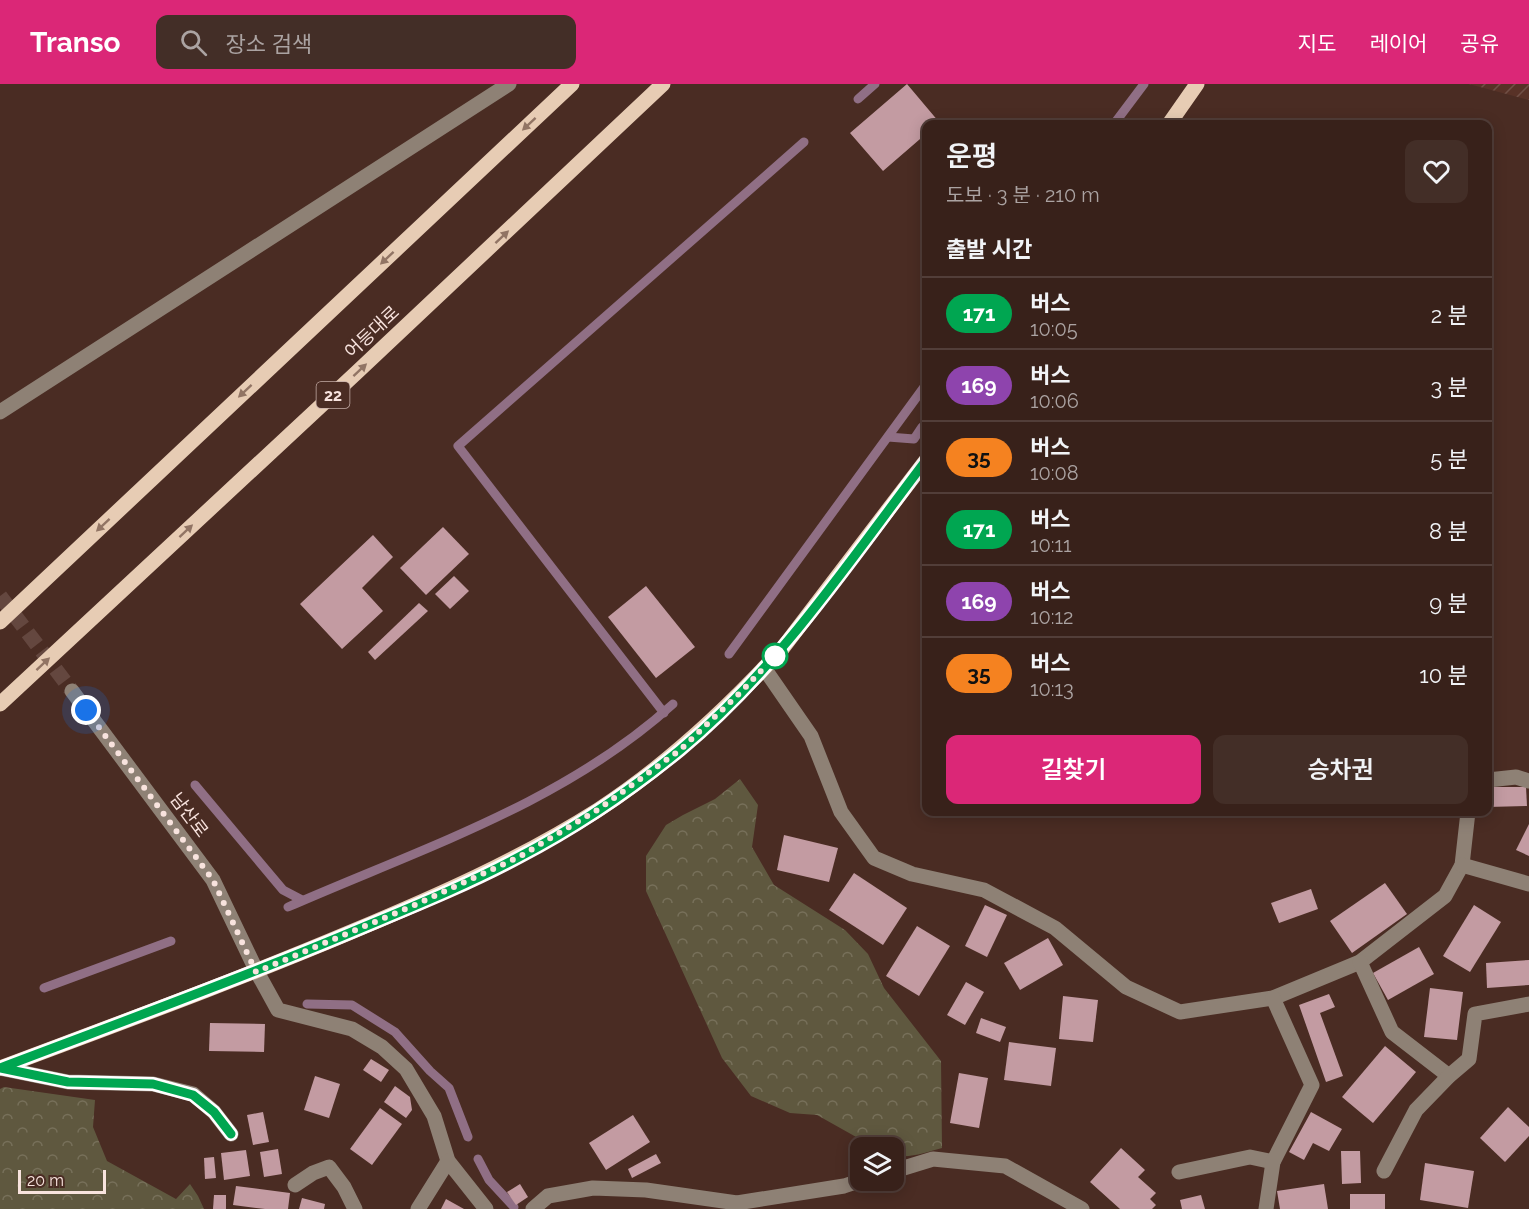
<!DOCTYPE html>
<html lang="ko">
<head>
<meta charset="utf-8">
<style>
  :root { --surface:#38211a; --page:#432e27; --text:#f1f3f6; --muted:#aba3a2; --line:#523e39; --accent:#db2777 }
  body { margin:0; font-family:Raleway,"Noto Sans KR",sans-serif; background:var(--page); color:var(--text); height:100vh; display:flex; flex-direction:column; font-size:22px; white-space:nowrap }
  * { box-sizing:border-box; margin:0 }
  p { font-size:20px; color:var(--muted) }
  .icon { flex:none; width:33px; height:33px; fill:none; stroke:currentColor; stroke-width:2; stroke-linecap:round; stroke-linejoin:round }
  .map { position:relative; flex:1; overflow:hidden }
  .drawer { position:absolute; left:922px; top:36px; width:570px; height:696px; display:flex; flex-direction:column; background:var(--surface); border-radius:12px; box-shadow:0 3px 15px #0003,0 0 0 2px var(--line) }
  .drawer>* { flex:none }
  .badge { padding:0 12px; border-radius:20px; font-size:21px; line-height:39px }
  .controls { position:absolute; left:850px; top:1053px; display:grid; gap:12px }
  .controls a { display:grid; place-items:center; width:54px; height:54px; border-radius:12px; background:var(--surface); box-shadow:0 3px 15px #0003,0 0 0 2px var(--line); font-size:30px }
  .scale { position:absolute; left:18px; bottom:15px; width:88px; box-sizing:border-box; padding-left:6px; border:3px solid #f8e3de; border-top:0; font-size:16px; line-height:21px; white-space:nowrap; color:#f8e3de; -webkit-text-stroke:4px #4a2c23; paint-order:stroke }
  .you { position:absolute; width:30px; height:30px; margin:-15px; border:4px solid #fff; border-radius:50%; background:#1a73e8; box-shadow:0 0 0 9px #1a73e833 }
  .map>.badge { position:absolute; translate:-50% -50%; box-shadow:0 0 0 3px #fff }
  h2 { padding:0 24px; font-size:22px; line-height:54px }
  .round { display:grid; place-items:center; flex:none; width:63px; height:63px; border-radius:12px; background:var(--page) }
  .head { display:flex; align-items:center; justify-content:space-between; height:102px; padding:0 24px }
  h1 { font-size:28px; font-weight:600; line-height:45px }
  .primary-button { display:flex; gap:12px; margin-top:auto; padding:12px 24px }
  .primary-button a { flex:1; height:69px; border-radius:12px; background:var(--accent); color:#fff; font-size:24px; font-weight:600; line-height:69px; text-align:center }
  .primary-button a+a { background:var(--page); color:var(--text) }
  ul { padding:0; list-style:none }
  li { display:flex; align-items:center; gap:18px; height:72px; padding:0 24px; border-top:2px solid var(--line) }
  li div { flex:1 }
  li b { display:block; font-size:22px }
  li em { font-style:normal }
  li .badge { min-width:66px; font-weight:700; text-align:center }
  header { display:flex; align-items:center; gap:36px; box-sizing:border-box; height:84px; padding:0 30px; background:var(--accent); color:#fff }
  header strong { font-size:28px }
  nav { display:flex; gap:33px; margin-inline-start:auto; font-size:21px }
  .search { width:420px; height:54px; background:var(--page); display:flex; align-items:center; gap:15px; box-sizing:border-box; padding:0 21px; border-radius:12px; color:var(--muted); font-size:22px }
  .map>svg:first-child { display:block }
</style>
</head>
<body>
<header>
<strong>Transo</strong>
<div class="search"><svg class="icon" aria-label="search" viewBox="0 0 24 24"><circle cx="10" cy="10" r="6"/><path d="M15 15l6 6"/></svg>장소 검색</div>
<nav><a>지도</a><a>레이어</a><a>공유</a></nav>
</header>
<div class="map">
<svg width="1529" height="1125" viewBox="0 0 1529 1125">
  <defs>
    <pattern id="industrial-furrows" width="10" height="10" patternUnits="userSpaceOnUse" patternTransform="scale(1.5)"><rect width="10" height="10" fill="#583227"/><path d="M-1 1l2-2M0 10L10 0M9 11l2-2" fill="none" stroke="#715046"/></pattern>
    <pattern id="forest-crowns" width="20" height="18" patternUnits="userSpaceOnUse" patternTransform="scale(1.5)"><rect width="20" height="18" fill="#5f583f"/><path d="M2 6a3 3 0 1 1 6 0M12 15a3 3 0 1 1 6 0" fill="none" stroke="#77705a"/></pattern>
  </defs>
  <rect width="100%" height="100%" fill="#4a2c23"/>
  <path fill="url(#industrial-furrows)" d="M 1469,0 L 1529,0 L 1529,16 Z"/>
  <g fill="url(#forest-crowns)">
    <path d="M 740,695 L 758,721 L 752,763 L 774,801 L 845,846 L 868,870 L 884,904 L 941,977 L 942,1064 C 927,1068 909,1075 894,1071 L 894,1064 L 874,1063 L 817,1031 L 790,1029 L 751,1012 L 722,974 L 646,807 L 646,772 L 666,741 L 683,731 L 715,715 Z"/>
    <path d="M 4,1003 L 95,1016 L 93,1043 L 107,1077 L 176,1115 L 190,1100 L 198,1112 L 204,1125 L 0,1125 L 0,1005 Z"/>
  </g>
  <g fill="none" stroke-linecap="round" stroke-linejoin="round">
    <g stroke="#906f85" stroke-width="9">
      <path d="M 858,15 L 875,0"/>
      <path d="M 1114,40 L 1144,0"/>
      <path d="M 888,353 L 914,355 L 922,343 L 927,344"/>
      <path d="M 729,570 L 927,299"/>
      <path d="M 664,629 L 458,362 L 804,58"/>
      <path d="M 195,701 L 283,806 L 302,816"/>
      <path d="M 288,823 C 420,765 564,719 673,620"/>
      <path d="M 44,904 L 171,857"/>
      <path d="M 307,920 L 352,921 L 395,948 L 430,987 L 449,1004 L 468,1053"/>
      <path d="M 478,1075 L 489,1096 L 514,1123"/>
    </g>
  </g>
  <g fill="#c39ba2">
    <path d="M 907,0 L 939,38 L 936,40 L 927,40 L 927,49 L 883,87 L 850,49 Z"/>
    <path d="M 443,443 L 469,470 L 426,511 L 400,484 Z"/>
    <path d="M 373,451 L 393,473 L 362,504 L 383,527 L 342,565 L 300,520 Z"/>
    <path d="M 454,492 L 469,507 L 450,525 L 435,510 Z"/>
    <path d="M 646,502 L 695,563 L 656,594 L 608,533 Z"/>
    <path d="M 419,519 L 428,527 L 375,576 L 368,568 Z"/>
    <path d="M 1488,703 L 1526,703 L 1527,722 L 1488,723 Z"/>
    <path d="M 1529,740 L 1529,772 L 1516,766 Z"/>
    <path d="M 784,751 L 838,764 L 829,798 L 777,786 Z"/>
    <path d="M 854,789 L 907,824 L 883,861 L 829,826 Z"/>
    <path d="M 1385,799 L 1407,830 L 1352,869 L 1330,837 Z"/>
    <path d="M 1311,805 L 1318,825 L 1279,839 L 1271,819 Z"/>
    <path d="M 985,821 L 1007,831 L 987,873 L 965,862 Z"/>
    <path d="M 1474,821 L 1501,838 L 1470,888 L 1443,872 Z"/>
    <path d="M 917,842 L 950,862 L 919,912 L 886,892 Z"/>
    <path d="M 1048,854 L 1063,881 L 1020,906 L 1004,879 Z"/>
    <path d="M 1419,863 L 1434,890 L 1388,916 L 1373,889 Z"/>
    <path d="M 1529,876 L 1529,901 L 1487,904 L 1486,879 Z"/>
    <path d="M 966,898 L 984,908 L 965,941 L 947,931 Z"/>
    <path d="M 1430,904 L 1463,908 L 1457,956 L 1424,953 Z"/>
    <path d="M 1329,910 L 1335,923 L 1320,929 L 1343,992 L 1326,998 L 1299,921 Z"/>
    <path d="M 1063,912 L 1098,916 L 1093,958 L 1059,955 Z"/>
    <path d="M 981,934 L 1006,943 L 1000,958 L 976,949 Z"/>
    <path d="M 210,939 L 265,940 L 264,968 L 209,967 Z"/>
    <path d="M 1009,958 L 1056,964 L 1051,1002 L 1004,996 Z"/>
    <path d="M 1385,962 L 1416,988 L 1373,1039 L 1342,1013 Z"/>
    <path d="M 371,975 L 389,986 L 381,998 L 363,986 Z"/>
    <path d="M 959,989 L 988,994 L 979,1044 L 950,1039 Z"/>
    <path d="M 315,992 L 340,1000 L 329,1034 L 304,1026 Z"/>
    <path d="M 395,1002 L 410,1013 L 412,1026 L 406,1034 L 384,1018 Z"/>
    <path d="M 1508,1023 L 1529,1043 L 1529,1052 L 1505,1078 L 1480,1054 Z"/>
    <path d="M 380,1024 L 402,1040 L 372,1081 L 350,1065 Z"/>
    <path d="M 263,1028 L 269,1058 L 253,1061 L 247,1031 Z"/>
    <path d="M 1311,1028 L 1342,1045 L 1329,1067 L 1313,1059 L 1304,1076 L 1289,1068 Z"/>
    <path d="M 633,1031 L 650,1058 L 606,1086 L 589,1059 Z"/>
    <path d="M 1121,1064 L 1145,1086 L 1138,1093 L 1156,1109 L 1150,1115 L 1156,1121 L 1152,1125 L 1120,1125 L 1090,1098 Z"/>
    <path d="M 278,1065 L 282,1090 L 264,1093 L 260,1068 Z"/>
    <path d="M 246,1066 L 250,1092 L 224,1096 L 221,1069 Z"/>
    <path d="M 1341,1067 L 1360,1067 L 1361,1099 L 1342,1100 Z"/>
    <path d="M 656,1070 L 661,1079 L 632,1094 L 628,1085 Z"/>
    <path d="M 214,1073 L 216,1094 L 205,1095 L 204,1074 Z"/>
    <path d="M 1425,1079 L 1474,1087 L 1468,1124 L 1420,1116 Z"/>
    <path d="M 520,1100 L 528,1113 L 516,1121 L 507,1108 Z"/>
    <path d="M 1324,1100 L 1328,1125 L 1280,1125 L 1277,1107 Z"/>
    <path d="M 236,1102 L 290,1109 L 288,1125 L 265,1125 L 233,1121 Z"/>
    <rect x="1350" y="1110" width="35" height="15"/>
    <path d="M 214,1111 L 226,1111 L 226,1125 L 213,1125 Z"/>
    <path d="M 1201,1111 L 1205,1125 L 1182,1125 L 1180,1116 Z"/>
    <path d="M 302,1114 L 325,1120 L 324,1125 L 299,1125 Z"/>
    <path d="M 446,1115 L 464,1125 L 441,1125 Z"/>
  </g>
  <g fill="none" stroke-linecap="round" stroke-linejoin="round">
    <path stroke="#64473f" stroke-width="15" stroke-dasharray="15 8" stroke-linecap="butt" d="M 0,512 L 72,607"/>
    <g stroke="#8e8175" stroke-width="15">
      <path d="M 0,328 L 509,0"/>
      <path d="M 764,584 L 811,652 L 841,728 L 874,774 L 912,790 L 984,806 L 1055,844 L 1126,903 L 1180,928 L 1273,914 L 1360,878 L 1445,812 L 1462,781 L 1468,728"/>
      <path d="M 72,607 L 213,796 L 257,888 L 278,926 L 352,945 L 382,963 L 406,985 L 434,1032 L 448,1077 L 486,1125"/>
      <path d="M 1488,696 L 1516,693 L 1529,697"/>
      <path d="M 1462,781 L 1529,800"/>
      <path d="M 1360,878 L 1392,948 L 1449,992"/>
      <path d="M 0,984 L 68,998 L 153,1000 L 193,1010 L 214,1028 L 231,1050"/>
      <path d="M 894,1087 L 933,1075 L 1005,1082 L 1082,1125"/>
      <path d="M 1384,1087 L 1416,1026 L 1449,992 L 1469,975 L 1475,930 L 1529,920"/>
      <path d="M 1179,1088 L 1250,1073 L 1273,1078"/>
      <path d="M 295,1101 L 313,1089 L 329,1083 L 344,1103 L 355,1125"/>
      <path d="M 418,1125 L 448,1077"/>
      <path d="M 533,1125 L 548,1112 L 593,1104 L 646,1106 L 737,1119 L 844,1102 L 862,1096"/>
      <path d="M 1266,1125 L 1273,1078 L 1312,1001 L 1273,914"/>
    </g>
    <g stroke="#e7ccb4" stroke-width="15">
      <path d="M 1169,40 L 1197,0"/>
      <path d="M 0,538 L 572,0"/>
      <path d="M 0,620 L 355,290 L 663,0"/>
      <path d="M 0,984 C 117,940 235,897 351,848 C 437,812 519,776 598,726 C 667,681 727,625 782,565 L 927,375"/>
    </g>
  </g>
  <defs><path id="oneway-solid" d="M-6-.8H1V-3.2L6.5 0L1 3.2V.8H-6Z" transform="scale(1.5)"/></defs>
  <g fill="#917464">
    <use href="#oneway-solid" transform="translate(529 40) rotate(137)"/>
    <use href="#oneway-solid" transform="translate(502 153) rotate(-43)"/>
    <use href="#oneway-solid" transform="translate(387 174) rotate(137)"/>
    <use href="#oneway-solid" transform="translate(360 286) rotate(-43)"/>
    <use href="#oneway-solid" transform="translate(245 307) rotate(137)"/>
    <use href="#oneway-solid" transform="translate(103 441) rotate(137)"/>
    <use href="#oneway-solid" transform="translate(186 447) rotate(-43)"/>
    <use href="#oneway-solid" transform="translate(43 580) rotate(-43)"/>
  </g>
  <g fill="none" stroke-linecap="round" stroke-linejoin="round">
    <g stroke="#fff" stroke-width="14">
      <path id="line" d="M 231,1050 L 214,1028 L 193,1011 L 153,1000 L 68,998 L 0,984 C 116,940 232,898 347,850 C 404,826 463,803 519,773 C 575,744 631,706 680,666 C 779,584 850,476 927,375"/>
    </g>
    <use href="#line" stroke="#00a651" stroke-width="9"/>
    <path stroke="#f8e3de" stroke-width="6" stroke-dasharray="0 10.8" d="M 86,626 L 213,796 L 256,888 L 415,821 L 519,773 L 599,725 L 680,666 L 742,607 L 775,572"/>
  </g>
  <circle fill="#fff" stroke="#00a651" stroke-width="3" cx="775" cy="572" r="12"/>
  <g text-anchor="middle" stroke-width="6" stroke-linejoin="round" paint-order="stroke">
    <rect fill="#4a2c23" stroke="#c4aca6" stroke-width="1.5" x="316.5" y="298" width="33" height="26" rx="4.5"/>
    <g font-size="16" font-weight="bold" fill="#f8e3de">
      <text x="333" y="317">22</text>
    </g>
    <g font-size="18" fill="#f8e3de" stroke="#4a2c23">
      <text transform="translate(372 248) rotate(-43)" y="6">어등대로</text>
      <text transform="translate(189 731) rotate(53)" y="6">남산로</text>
    </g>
  </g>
</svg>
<div class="controls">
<a><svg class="icon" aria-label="layers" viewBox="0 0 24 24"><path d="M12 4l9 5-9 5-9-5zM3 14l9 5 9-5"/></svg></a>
</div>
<div class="scale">20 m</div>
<div class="you" style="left:86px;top:626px"></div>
<section class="drawer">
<div class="head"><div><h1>운평</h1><p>도보 · 3 분 · 210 m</p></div><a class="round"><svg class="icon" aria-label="heart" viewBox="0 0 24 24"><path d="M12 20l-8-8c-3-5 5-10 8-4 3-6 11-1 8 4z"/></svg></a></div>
<h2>출발 시간</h2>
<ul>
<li><span class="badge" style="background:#00a651;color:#fff">171</span><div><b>버스</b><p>10:05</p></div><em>2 분</em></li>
<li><span class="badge" style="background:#8e44ad;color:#fff">169</span><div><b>버스</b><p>10:06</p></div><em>3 분</em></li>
<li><span class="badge" style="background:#f58220;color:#111">35</span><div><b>버스</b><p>10:08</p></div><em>5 분</em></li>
<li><span class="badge" style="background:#00a651;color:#fff">171</span><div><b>버스</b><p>10:11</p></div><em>8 분</em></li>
<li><span class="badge" style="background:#8e44ad;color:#fff">169</span><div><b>버스</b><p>10:12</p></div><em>9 분</em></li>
<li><span class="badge" style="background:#f58220;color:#111">35</span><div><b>버스</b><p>10:13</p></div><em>10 분</em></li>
</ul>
<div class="primary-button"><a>길찾기</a><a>승차권</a></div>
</section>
</div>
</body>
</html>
